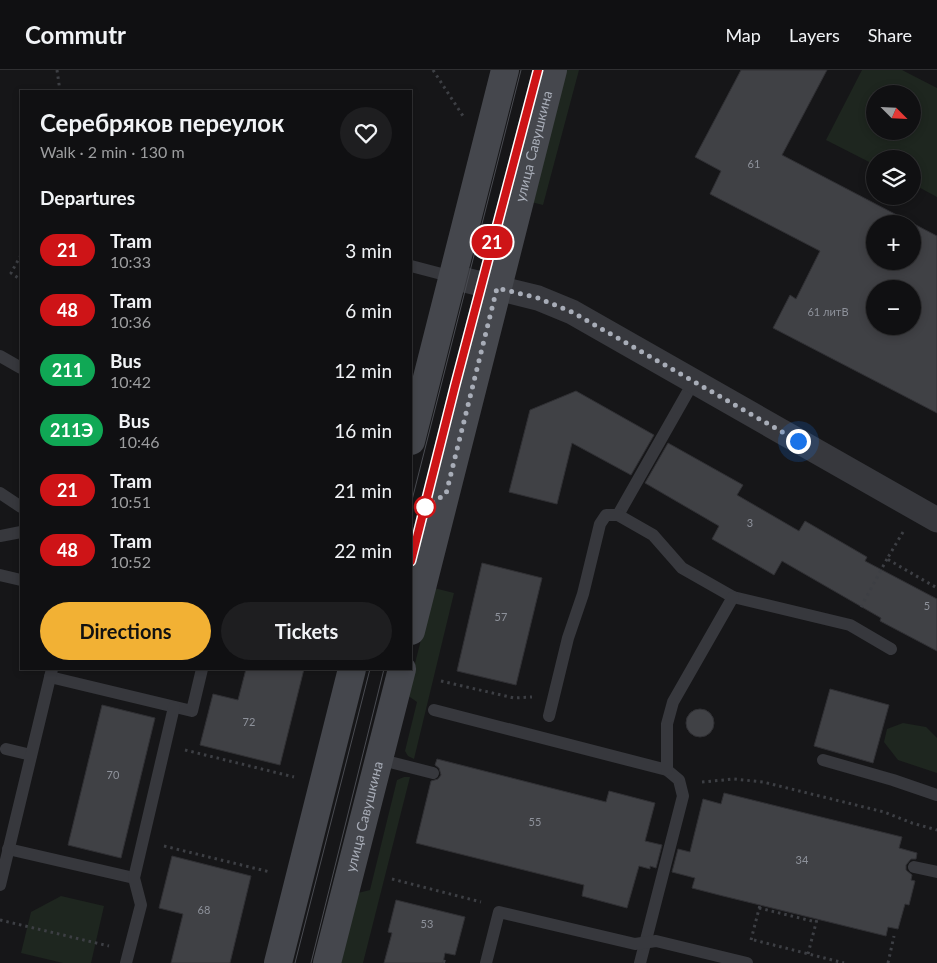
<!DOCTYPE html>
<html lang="en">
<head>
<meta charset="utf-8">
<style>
  :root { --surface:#101012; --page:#1e1e20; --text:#f1f3f6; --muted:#9c9d9f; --line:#303032; --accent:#f2b134 }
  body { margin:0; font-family:Lato,sans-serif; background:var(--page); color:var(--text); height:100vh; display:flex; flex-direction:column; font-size:19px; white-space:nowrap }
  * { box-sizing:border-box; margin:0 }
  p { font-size:16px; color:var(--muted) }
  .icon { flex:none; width:28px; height:28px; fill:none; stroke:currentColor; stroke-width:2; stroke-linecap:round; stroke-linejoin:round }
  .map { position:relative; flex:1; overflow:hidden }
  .sheet { position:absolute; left:20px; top:20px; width:392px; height:580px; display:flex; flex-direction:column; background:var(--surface); border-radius:0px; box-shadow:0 2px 8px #0003,0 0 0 1px var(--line) }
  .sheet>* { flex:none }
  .badge { padding:0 10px; border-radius:16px; font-size:18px; line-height:32px }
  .needle { width:32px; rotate:114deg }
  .tools { position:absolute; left:866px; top:15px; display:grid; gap:10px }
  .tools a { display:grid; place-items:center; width:55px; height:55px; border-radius:50%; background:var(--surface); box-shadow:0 2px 8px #0003,0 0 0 1px var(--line); font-size:25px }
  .you { position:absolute; width:25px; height:25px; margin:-12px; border:4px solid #fff; border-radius:50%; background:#1a73e8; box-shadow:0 0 0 8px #1a73e833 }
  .map>.badge { position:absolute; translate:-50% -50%; box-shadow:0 0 0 2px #fff }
  h2 { padding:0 20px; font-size:19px; line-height:45px }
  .round { display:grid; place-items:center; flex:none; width:52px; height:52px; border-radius:26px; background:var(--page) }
  .head { display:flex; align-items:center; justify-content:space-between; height:85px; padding:0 20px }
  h1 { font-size:24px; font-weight:700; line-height:38px }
  .primary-button { display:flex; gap:10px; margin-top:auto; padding:10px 20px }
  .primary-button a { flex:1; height:58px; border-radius:30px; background:var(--accent); color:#111; font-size:20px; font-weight:700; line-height:58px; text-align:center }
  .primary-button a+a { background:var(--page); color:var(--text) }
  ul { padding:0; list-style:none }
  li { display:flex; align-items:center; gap:15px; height:60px; padding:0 20px }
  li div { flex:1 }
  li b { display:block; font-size:19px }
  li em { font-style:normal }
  li .badge { min-width:55px; font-weight:700; text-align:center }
  header { display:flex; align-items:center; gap:30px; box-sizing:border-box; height:70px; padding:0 25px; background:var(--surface); border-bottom:1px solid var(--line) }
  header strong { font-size:24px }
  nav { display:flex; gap:28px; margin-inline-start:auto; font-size:18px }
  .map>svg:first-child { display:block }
</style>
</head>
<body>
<header>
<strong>Commutr</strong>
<nav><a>Map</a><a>Layers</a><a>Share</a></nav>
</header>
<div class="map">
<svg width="937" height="893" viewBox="0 0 937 893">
  <rect width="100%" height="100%" fill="#161618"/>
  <g fill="#1e261f" fill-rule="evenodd">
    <path d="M 566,0 L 579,0 L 543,135 L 531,132 Z"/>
    <path d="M 862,0 L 902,0 L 937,18 L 937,127 L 913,114 L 912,89 L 875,89 L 875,95 L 826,70 ZM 875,24 L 912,24 L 912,61 L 875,61 Z"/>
    <path d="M 434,518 L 454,523 L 414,689 L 408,686 L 405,681 L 417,632 L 407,625 Z"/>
    <path d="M 903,653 L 926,657 L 937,668 L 937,703 L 898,690 L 884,672 L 887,659 Z"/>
    <path d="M 404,707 L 410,707 L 363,893 L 340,893 L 358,823 L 370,820 L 397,710 Z"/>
    <path d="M 61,826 L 104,836 L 91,893 L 63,893 L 21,883 L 31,842 Z"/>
  </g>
  <g fill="#404145" stroke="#303034" fill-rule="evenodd">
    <path d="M 741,0 L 827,0 L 782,85 L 937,166 L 937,343 L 773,258 L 790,225 L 796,229 L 820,181 L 710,124 L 721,101 L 695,87 ZM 875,154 L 912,154 L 912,191 L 875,191 ZM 875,219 L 912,219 L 912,256 L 875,256 Z"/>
    <path d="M 576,321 L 654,365 L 631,405 L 572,373 L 557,434 L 509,422 L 530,340 Z"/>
    <path d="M 668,373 L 743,415 L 737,425 L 799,461 L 805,451 L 867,487 L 865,491 L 937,529 L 937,581 L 880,551 L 881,548 L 782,491 L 774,505 L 712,469 L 719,456 L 645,413 Z"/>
    <path d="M 482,493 L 542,508 L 516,615 L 457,601 Z"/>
    <path d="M 246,599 L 304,599 L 280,695 L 200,675 L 213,624 L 238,630 Z"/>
    <path d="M 830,619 L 889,635 L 873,693 L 814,676 Z"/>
    <path d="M 102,635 L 155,648 L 121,788 L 68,775 Z"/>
    <circle cx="700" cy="653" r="14"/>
    <path d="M 437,689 L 606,732 L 609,721 L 655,733 L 645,771 L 662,775 L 656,798 L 650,796 L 650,799 L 639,796 L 627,838 L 582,826 L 584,815 L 416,773 L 431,711 L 438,709 L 441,705 L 439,698 L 435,695 Z"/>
    <path d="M 724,723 L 902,767 L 899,778 L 917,783 L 916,789 L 911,789 L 906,795 L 906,800 L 912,805 L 911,810 L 915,811 L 909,835 L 905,834 L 898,859 L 888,857 L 886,866 L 723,826 L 692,818 L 695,808 L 672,802 L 678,779 L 690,782 L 703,729 L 721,734 Z"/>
    <path d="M 172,786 L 251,806 L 230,893 L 171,893 L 183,844 L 159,838 Z"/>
    <path d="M 396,830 L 465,847 L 455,885 L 445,883 L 443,893 L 384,893 L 392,863 L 388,862 Z"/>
  </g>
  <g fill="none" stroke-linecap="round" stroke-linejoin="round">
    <g stroke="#3d3f44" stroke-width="3" stroke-dasharray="2.5 4" stroke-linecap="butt">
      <path d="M 57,0 L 60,21"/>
      <path d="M 433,0 L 463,46"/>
      <path d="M 21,185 L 11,203 L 21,210"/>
      <path d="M 903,462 L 887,489 L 937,518"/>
      <path d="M 861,537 L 887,489"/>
      <path d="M 441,611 L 514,628 L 532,627"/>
      <path d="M 185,680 L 294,707"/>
      <path d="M 702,712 L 734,709 L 763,712 L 884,742 L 912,753 L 937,760"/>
      <path d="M 164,776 L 270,802"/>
      <path d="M 392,809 L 481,832"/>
      <path d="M 759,838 L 816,852"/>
      <path d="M 0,850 L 109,876"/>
      <path d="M 751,870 L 760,835"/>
      <path d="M 754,870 L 844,893"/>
      <path d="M 808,884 L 817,849"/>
      <path d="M 443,891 L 449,893"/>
      <path d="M 888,893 L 894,866"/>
    </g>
    <g stroke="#37383d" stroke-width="12">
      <path d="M 411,196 L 453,207"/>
      <path d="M 0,286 L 21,298"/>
      <path d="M 0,423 L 21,437"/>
      <path d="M 618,445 L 694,311"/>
      <path d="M 0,466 L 21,462"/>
      <path d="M 0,505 L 21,510"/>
      <path d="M 50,607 L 192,641 L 202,599"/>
      <path d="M 434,640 L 667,700 L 679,710 L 683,726 L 640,893"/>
      <path d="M 549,646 L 568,568 L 583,524 L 600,454 L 606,445 L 618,445 L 653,465 L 682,498 L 733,527 L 850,555 L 891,579"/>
      <path d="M 6,679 L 31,685"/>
      <path d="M 378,689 L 433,703"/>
      <path d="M 823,690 L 893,710 L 937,725"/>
      <path d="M 667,700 L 667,654 L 673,632 L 733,527"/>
      <path d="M 8,779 L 134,808"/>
      <path d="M 914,797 L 937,802"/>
      <path d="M 0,815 L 52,599"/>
      <path d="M 126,893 L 141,835 L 134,808 L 174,637"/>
      <path d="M 486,893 L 499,842 L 635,874 L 656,871 L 747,893"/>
    </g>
    <path stroke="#37383d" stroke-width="25" d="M 453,207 L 538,228 L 572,242 L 937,450"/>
    <g stroke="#45474d" stroke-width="28">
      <path d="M 411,371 L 505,0"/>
      <path id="s1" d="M 411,561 L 553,0"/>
      <path d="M 278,893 L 352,599"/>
      <path id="s2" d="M 327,893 L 402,599"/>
    </g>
    <g stroke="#4a4c52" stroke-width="1">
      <path d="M 411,434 L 521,0"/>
      <path d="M 411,491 L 455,316 L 538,0"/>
      <path d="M 295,893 L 370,599"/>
      <path d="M 311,893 L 384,599"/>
    </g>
  </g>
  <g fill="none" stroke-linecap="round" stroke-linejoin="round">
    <g stroke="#fff" stroke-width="11">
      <path id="line" d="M 411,491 L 455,316 L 538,0"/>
    </g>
    <use href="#line" stroke="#ce1417" stroke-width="8"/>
    <path stroke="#a8adb8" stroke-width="5" stroke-dasharray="0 9" d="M 425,437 L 446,424 L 497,218 L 538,228 L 572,242 L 798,371"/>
  </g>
  <circle fill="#fff" stroke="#ce1417" stroke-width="2.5" cx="425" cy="437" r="10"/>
  <g text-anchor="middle" stroke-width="4" stroke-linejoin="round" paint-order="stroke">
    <g font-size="11" fill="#8e929b">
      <text x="754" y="98">61</text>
      <text x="828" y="246">61 литВ</text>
      <text x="750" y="457">3</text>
      <text x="927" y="540">5</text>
      <text x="501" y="551">57</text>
      <text x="249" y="656">72</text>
      <text x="113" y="709">70</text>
      <text x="535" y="756">55</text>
      <text x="802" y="794">34</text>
      <text x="204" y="844">68</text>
      <text x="427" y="858">53</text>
    </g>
    <g font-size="14" fill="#a8adb8" stroke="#111113">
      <text dy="5" stroke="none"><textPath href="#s1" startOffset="500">улица Савушкина</textPath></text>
      <text dy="5" stroke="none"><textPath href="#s2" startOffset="151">улица Савушкина</textPath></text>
    </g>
  </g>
</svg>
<div class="tools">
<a><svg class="needle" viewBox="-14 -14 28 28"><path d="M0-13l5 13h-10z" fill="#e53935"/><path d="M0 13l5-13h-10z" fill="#9c9d9f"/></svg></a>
<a><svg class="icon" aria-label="layers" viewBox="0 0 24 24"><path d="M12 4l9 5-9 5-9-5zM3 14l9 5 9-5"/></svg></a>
<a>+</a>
<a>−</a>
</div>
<div class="you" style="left:798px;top:371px"></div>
<b class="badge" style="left:492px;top:172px;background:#ce1417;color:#fff">21</b>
<section class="sheet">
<div class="head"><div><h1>Серебряков переулок</h1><p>Walk · 2 min · 130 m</p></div><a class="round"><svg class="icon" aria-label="heart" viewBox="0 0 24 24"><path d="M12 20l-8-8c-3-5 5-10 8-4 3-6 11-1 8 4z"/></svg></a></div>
<h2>Departures</h2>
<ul>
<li><span class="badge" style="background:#ce1417;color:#fff">21</span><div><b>Tram</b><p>10:33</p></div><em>3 min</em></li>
<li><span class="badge" style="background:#ce1417;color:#fff">48</span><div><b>Tram</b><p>10:36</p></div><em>6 min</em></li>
<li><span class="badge" style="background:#10a855;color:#fff">211</span><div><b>Bus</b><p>10:42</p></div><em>12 min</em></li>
<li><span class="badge" style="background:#10a855;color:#fff">211Э</span><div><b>Bus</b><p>10:46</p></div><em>16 min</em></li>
<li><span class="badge" style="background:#ce1417;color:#fff">21</span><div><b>Tram</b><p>10:51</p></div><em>21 min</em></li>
<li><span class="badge" style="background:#ce1417;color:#fff">48</span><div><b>Tram</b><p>10:52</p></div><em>22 min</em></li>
</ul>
<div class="primary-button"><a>Directions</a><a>Tickets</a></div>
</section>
</div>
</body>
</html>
